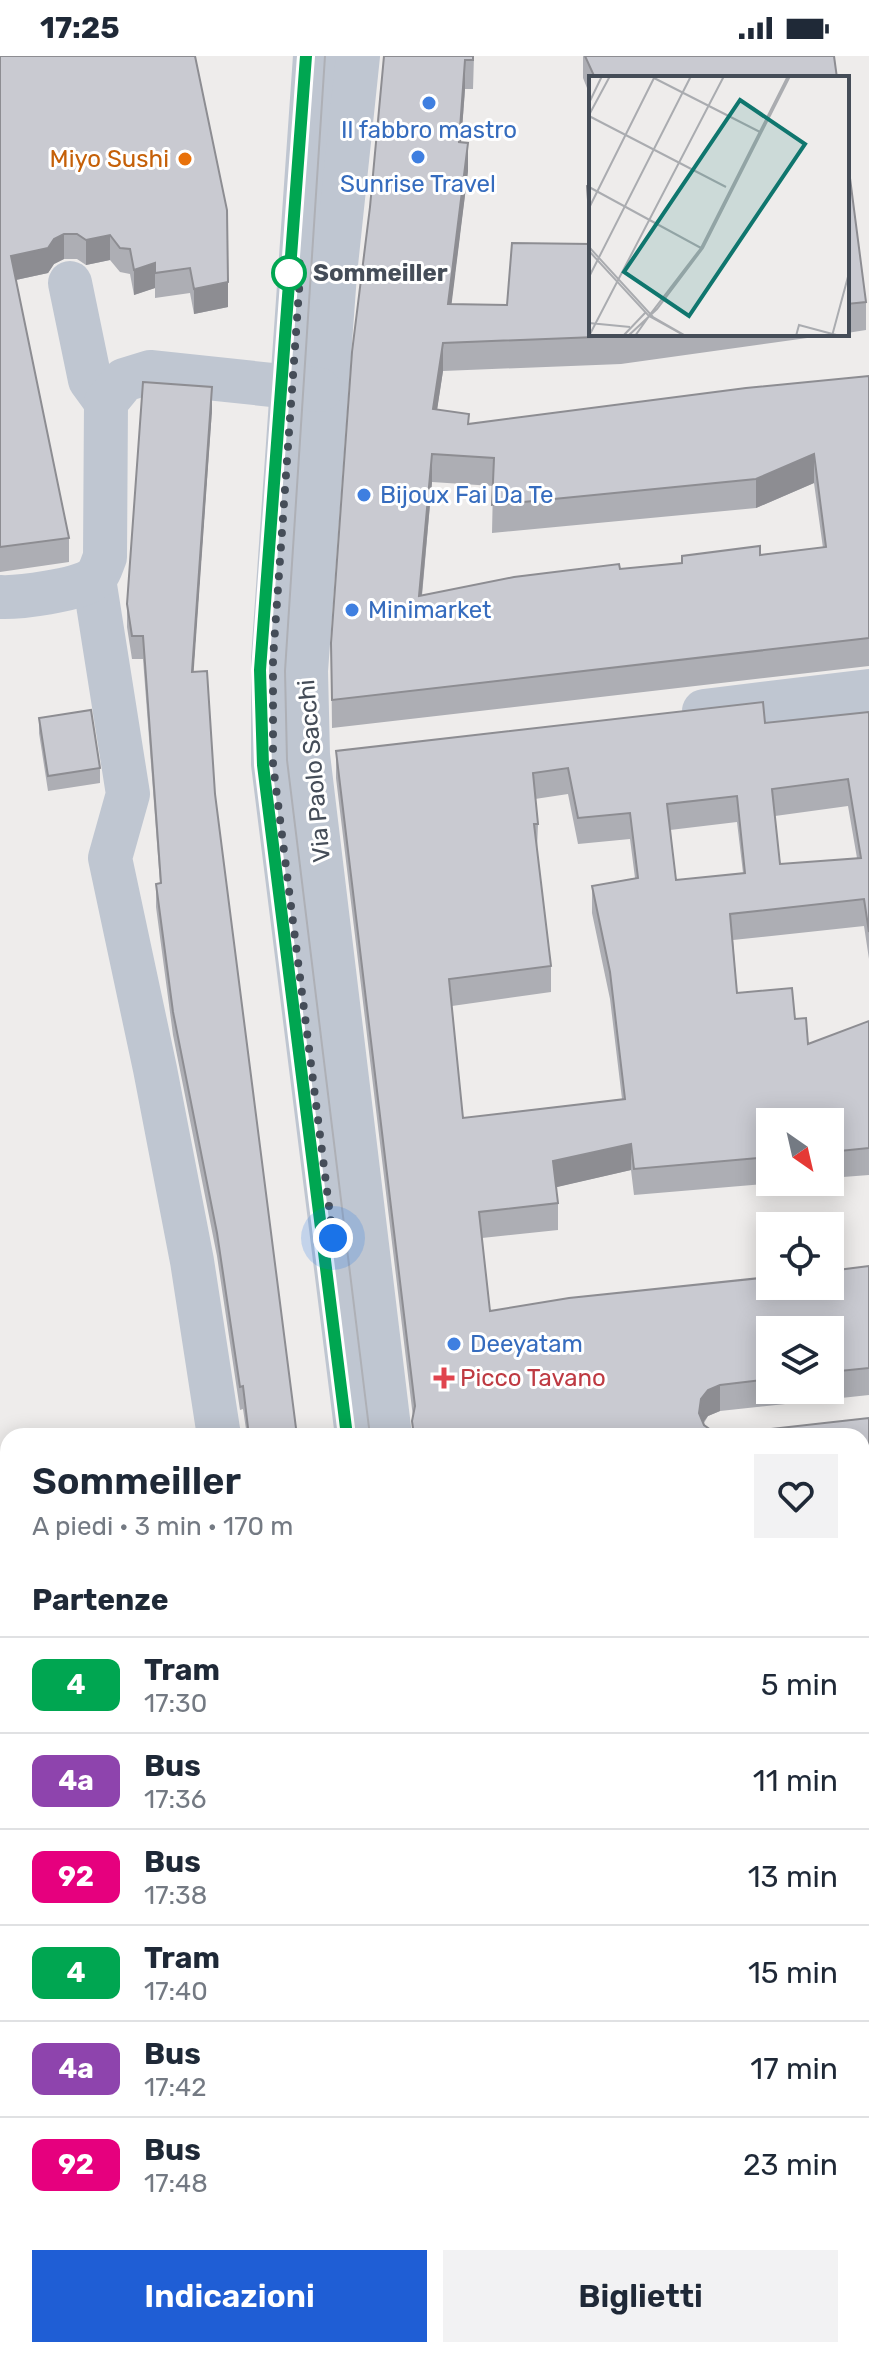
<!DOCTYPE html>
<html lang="it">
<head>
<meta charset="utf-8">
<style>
  :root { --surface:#fff; --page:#f2f2f3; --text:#1f2937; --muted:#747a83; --line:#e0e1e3; --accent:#1f5ed5 }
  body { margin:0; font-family:Rubik,sans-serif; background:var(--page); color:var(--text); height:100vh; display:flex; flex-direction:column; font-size:30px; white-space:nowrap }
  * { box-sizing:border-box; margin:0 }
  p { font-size:26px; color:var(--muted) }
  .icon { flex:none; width:44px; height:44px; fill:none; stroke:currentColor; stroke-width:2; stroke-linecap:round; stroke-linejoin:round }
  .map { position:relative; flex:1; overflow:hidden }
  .drawer { position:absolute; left:0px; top:1372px; width:870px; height:930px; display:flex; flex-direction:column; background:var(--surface); border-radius:24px 24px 0 0; box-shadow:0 4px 20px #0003 }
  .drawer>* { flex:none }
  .badge { padding:0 16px; border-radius:12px; font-size:28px; line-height:52px }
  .needle { width:52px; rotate:146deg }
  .buttons { position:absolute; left:756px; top:1052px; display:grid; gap:16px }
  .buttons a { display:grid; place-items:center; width:88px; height:88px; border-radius:0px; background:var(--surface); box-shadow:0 4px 20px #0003; font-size:40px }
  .you { position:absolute; width:40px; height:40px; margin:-20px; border:6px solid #fff; border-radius:50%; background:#1a73e8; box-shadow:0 0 0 12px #1a73e833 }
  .map>.badge { position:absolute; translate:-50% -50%; box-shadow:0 0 0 4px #fff }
  h2 { padding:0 32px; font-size:30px; line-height:72px }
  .round { display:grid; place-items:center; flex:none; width:84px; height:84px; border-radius:0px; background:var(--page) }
  .summary { display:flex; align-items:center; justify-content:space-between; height:136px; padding:0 32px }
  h1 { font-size:38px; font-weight:600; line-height:60px }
  .primary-button { display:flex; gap:16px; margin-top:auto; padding:16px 32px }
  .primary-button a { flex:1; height:92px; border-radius:0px; background:var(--accent); color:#fff; font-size:32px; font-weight:600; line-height:92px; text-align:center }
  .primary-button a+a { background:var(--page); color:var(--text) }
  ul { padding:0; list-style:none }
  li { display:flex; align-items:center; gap:24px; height:96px; padding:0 32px; border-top:2px solid var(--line) }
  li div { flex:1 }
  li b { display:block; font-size:30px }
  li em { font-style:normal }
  li .badge { min-width:88px; font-weight:700; text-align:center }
  .status { display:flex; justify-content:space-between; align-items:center; height:56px; padding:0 40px; background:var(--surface); direction:ltr }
  .status svg { height:22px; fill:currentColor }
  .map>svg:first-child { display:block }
</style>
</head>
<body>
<div class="status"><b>17:25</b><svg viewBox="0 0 49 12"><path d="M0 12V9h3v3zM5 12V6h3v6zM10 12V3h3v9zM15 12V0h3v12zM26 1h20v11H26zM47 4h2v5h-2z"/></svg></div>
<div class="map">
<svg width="869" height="2301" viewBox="0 0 869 2301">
  <rect width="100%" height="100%" fill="#eeeceb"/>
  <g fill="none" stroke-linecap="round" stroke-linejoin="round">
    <g stroke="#bfc6d1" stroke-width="44">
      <path d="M 315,0 L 273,603 L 273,708 L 357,1380"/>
      <path d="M 358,0 L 335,218 L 306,615 L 308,699 L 390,1380"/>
      <path d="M 70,227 L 90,324 L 106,346"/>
      <path d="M 94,523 L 128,738 L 110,802 L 155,1013 L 192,1205 L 219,1380"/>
      <path d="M 0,541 C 17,542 80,534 93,523 C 100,518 102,508 105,501 L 106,346 L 124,324 L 150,316 L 320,334"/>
      <path d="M 704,655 L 869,635"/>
      <path d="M 327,2294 L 328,2301"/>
      <path d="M 473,2294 L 474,2301"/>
      <path d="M 505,2294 L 505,2301"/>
    </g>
    <g stroke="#aeb0b6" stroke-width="2">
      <path d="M 306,0 L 260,614 L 263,709 L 347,1380"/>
      <path d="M 325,0 L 285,615 L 287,704 L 370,1380"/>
      <path d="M 461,2294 L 462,2301"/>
      <path d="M 483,2294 L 484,2301"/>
    </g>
  </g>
  <g fill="#adaeb4" fill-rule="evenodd">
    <path d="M 0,0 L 228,251 L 194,258 L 190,237 L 155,242 L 155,232 L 134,239 L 130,218 L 120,216 L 110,204 L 86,209 L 77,203 L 64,203 L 54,208 L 48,217 L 16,224 L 69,482 L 69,506 L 0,516 Z"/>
    <path d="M 384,0 L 474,0 L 473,33 L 465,33 L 461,86 L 468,115 L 451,248 L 507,249 L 589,188 L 587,130 L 591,129 L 591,278 L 836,278 L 621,308 L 443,315 L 437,353 L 469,368 L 869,320 L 869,610 L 332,672 L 331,587 ZM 432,426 L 493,430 L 492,477 L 756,452 L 814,427 L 823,492 L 620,513 L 422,540 Z"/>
    <path d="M 583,0 L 834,0 L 837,22 L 591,22 L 591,42 L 583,22 Z"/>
    <path d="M 847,99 L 866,246 L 866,274 L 847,277 Z"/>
    <path d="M 212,354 L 193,616 L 215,738 L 297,1380 L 247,1380 L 243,1353 L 240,1354 L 217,1200 L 173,979 L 156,851 L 156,828 L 160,827 L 143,603 L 132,603 L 127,571 L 127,548 Z"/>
    <path d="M 869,656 L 869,903 L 864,870 L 733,884 L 737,937 L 795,963 L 808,988 L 869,965 L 869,1119 L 830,1122 L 830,1066 L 770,1066 L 770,1126 L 787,1126 L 634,1139 L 631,1114 L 556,1131 L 558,1147 L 558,1174 L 482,1182 L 490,1255 L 869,1210 L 869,1339 L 720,1355 L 708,1360 L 704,1367 L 704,1369 L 715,1377 L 726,1378 L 869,1362 L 869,1479 L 862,1480 L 862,1380 L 412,1380 L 413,1361 L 336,722 L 336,695 L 765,667 ZM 568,738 L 578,788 L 630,783 L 635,822 L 592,830 L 592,857 L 610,943 L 622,1043 L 463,1062 L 452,950 L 551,936 L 551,910 L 537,794 L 538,768 L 535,743 ZM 848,750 L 857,802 L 780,808 L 775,760 ZM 737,766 L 743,817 L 676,824 L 670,774 ZM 770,1274 L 830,1274 L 830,1334 L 770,1334 Z"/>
    <path d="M 39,662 L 100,712 L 100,727 L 48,735 L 39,677 Z"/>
    <path d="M 869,1698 L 869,1761 L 862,1762 L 862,1699 Z"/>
    <path d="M 869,1937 L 869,2050 L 862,2051 L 862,1938 Z"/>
    <path d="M 869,2082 L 869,2186 L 862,2187 L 862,2083 Z"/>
    <path d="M 686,2294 L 862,2294 L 869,2301 L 687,2301 Z"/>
  </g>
  <g fill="#8d8d92">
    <path d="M 465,4 L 465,33 L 459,114 L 459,86 Z"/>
    <path d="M 468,87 L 468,115 L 448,277 L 448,248 Z"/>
    <path d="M 64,178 L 64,203 L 54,208 L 48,217 L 11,225 L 11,200 Z"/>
    <path d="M 110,179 L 110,204 L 86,209 L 86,184 Z"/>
    <path d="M 155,207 L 155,232 L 134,239 L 134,214 Z"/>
    <path d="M 228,226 L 228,251 L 194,258 L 194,233 Z"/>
    <path d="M 443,287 L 443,315 L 433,381 L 433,353 Z"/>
    <path d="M 212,331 L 212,354 L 192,639 L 192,616 Z"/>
    <path d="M 432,398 L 432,426 L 419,569 L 419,540 Z"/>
    <path d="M 814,398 L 814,427 L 756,452 L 756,423 Z"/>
    <path d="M 631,1088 L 631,1114 L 553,1132 L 553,1105 Z"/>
    <path d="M 720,1329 L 720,1355 L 708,1360 L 701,1369 L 699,1357 L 701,1343 L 708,1334 Z"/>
  </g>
  <g fill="#c9cad1" stroke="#8d8d92" stroke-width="2" fill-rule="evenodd">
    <path d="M 0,0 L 195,0 L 227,154 L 228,226 L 194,233 L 190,212 L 155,217 L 155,207 L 134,214 L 130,193 L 120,192 L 110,179 L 86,184 L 77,178 L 64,178 L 54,183 L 48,192 L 11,200 L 69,482 L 0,491 Z"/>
    <path d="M 384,0 L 473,0 L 473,4 L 465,4 L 459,86 L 468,87 L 448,248 L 507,249 L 512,187 L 591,188 L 591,278 L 634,278 L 621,280 L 443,287 L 433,353 L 469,358 L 468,368 L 746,332 L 869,320 L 869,582 L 332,644 L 331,587 L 352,296 L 370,151 ZM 432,398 L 494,402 L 492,449 L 756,423 L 814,398 L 826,491 L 760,499 L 760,490 L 682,500 L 682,507 L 620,513 L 619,508 L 514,521 L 419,540 Z"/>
    <path d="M 585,0 L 834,0 L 837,22 L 595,22 Z"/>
    <path d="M 847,99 L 866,246 L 847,248 Z"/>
    <path d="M 591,129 L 591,186 L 587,130 Z"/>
    <path d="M 143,326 L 212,331 L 192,616 L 207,615 L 215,738 L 297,1380 L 249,1380 L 243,1330 L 240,1331 L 217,1177 L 173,956 L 156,828 L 161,827 L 143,580 L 132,580 L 127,548 Z"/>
    <path d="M 763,646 L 765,667 L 869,656 L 869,876 L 864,843 L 730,858 L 737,937 L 792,932 L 795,963 L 806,962 L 808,988 L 869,965 L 869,1092 L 830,1096 L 830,1066 L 770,1066 L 770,1101 L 634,1113 L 631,1088 L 553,1105 L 558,1147 L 479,1156 L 490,1255 L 569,1242 L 770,1221 L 770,1230 L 830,1230 L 830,1215 L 869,1210 L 869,1312 L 830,1316 L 830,1274 L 770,1274 L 770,1323 L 720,1329 L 708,1334 L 701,1343 L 699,1357 L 704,1369 L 715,1377 L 726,1378 L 869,1362 L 869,1453 L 862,1453 L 862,1380 L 414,1380 L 412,1365 L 415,1350 L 336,695 ZM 568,712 L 578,762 L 630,757 L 638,822 L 592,830 L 610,916 L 625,1043 L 463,1062 L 449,923 L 551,910 L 534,768 L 538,768 L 533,717 ZM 848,723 L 861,802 L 780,808 L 772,733 ZM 737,740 L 745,817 L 676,824 L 667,748 Z"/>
    <path d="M 91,654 L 100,712 L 48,720 L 39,662 Z"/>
    <path d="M 869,1697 L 869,1735 L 862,1736 L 862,1699 Z"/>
    <path d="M 869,1937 L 869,2024 L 862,2024 L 862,1938 Z"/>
    <path d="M 869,2082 L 869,2154 L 862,2155 L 862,2083 Z"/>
    <path d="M 869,2259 L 869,2301 L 696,2301 L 695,2296 L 690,2297 L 690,2294 L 862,2294 L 862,2261 Z"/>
    <path d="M 345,2294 L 401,2294 L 401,2301 L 346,2301 Z"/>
    <path d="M 528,2294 L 617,2294 L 618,2301 L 529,2301 Z"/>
  </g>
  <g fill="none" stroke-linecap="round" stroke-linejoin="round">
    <g stroke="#fff" stroke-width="18">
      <path id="line" d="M 306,0 L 260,614 L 263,709 L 347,1380"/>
    </g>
    <use href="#line" stroke="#00a651" stroke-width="12"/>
    <path stroke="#454d58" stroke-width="8" stroke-dasharray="0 14.4" d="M 289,217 L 301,206 L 273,603 L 273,708 L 333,1182"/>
  </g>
  <g fill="#3f7fe0" stroke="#fff" stroke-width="3">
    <circle cx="429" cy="47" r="8"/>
    <circle cx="418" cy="101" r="8"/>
    <circle cx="364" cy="439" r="8"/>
    <circle cx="352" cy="554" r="8"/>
    <circle cx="454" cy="1288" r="8"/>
  </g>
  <circle fill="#e8710a" stroke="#fff" stroke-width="3" cx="185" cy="103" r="8"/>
  <circle fill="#fff" stroke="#00a651" stroke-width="4" cx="289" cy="217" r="16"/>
  <path fill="#e0444e" stroke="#fff" stroke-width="3" d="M440 1310h8v8h8v8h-8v8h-8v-8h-8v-8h8z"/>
  <g text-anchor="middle" stroke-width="6" stroke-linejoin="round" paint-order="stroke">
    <g font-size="24" fill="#366cbe" stroke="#fff" text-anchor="start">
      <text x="429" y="82" text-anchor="middle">Il fabbro mastro</text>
      <text x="418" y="136" text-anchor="middle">Sunrise Travel</text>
      <text x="380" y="447">Bijoux Fai Da Te</text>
      <text x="368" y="562">Minimarket</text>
      <text x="470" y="1296">Deeyatam</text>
    </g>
    <g font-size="24" fill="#c56008" stroke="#fff" text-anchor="end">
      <text x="169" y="111">Miyo Sushi</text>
    </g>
    <g font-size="24" font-weight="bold" fill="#454d58" stroke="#fff" text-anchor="start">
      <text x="313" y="225">Sommeiller</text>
    </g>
    <g font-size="24" fill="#454d58" stroke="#fff">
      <text transform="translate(314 715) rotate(-95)" y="8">Via Paolo Sacchi</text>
    </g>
    <g font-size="24" fill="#be3a42" stroke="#fff" text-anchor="start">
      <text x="460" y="1330">Picco Tavano</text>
    </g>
  </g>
  <g transform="translate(589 20)">
    <rect width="260" height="260" fill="#eeeceb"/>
    <path fill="none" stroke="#aaacb0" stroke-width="2" d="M 65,2 L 171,56M 0,27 L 13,0M 0,39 L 21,0M 0,40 L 137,111M 0,111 L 112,172M 0,132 L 66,0M 0,171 L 64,241 L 97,260M 0,175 L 60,240 L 46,260M 0,201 L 102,0M 0,247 L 41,251M 0,260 L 135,0M 34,260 L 56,237M 39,260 L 68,233 L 114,172 L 201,0M 96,260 L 60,240 L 112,172 L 199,0M 207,260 L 210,249 L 251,260M 243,260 L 260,197"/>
    <path fill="#0f766e" fill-opacity="0.15" stroke="#0f766e" stroke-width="4" d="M 151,24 L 216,68 L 100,240 L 35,196 Z"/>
    <rect width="260" height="260" fill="none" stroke="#454d58" stroke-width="4"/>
  </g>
</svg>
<div class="buttons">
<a><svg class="needle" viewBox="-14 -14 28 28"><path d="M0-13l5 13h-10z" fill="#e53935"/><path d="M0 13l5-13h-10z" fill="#747a83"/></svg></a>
<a><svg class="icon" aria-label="locate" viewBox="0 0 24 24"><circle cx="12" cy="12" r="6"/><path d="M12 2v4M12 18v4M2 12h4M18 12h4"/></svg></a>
<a><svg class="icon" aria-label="layers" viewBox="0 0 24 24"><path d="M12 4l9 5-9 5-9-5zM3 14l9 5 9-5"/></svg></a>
</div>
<div class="you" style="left:333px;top:1182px"></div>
<section class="drawer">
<div class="summary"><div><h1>Sommeiller</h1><p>A piedi · 3 min · 170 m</p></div><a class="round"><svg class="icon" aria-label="heart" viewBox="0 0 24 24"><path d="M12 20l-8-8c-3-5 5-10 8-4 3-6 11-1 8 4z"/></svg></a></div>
<h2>Partenze</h2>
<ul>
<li><span class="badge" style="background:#00a651;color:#fff">4</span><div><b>Tram</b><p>17:30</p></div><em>5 min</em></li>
<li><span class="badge" style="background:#8e44ad;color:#fff">4a</span><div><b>Bus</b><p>17:36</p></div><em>11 min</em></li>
<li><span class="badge" style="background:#e6007e;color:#fff">92</span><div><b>Bus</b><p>17:38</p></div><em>13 min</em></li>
<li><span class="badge" style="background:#00a651;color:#fff">4</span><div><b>Tram</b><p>17:40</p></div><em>15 min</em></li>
<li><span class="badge" style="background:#8e44ad;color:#fff">4a</span><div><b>Bus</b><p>17:42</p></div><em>17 min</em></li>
<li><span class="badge" style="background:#e6007e;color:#fff">92</span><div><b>Bus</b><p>17:48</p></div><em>23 min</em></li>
</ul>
<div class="primary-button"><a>Indicazioni</a><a>Biglietti</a></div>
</section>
</div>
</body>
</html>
